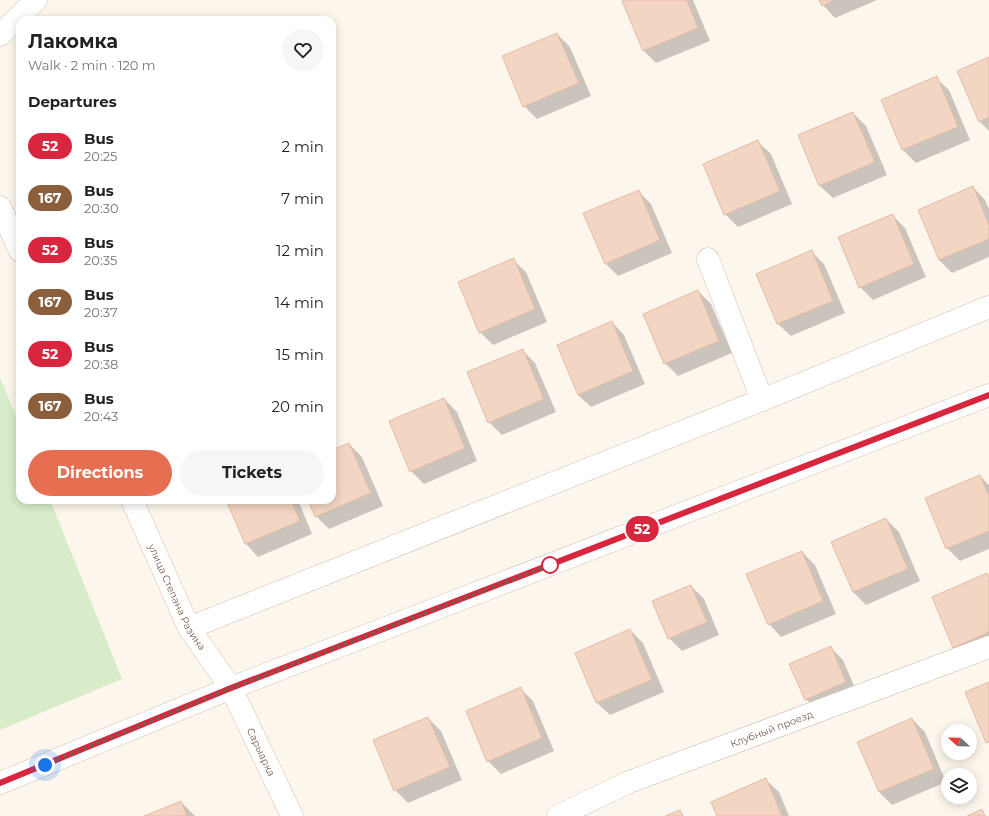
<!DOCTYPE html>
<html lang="en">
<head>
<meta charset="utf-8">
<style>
  :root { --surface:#fff; --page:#f6f6f6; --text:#222; --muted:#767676; --accent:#e76f51 }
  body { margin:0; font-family:Montserrat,sans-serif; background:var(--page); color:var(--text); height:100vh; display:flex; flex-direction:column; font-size:15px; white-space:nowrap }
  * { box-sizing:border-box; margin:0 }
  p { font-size:13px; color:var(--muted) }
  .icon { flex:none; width:22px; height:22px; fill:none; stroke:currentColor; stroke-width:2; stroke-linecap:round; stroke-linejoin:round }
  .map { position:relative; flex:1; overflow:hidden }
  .details { position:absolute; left:16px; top:16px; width:320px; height:488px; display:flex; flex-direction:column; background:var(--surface); border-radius:12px; box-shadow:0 2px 10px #0003 }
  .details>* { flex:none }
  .badge { padding:0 8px; border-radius:13px; font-size:14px; line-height:26px }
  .needle { width:26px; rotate:292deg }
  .buttons { position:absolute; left:941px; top:724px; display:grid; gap:8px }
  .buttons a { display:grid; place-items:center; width:36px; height:36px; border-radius:50%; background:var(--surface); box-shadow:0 2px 10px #0003; font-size:20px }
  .you { position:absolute; width:20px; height:20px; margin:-10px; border:3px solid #fff; border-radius:50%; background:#1a73e8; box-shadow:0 0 0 6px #1a73e833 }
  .map>.badge { position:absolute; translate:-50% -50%; box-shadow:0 0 0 2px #fff }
  h2 { padding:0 12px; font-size:15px; line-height:36px }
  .round { display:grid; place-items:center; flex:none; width:42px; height:42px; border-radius:21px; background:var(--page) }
  .head { display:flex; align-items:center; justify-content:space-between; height:68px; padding:0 12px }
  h1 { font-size:19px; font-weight:700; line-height:30px }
  .primary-button { display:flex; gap:8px; margin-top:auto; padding:8px 12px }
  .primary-button a { flex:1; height:46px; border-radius:24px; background:var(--accent); color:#fff; font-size:16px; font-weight:700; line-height:46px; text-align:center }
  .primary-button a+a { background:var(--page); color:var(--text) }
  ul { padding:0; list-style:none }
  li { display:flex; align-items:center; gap:12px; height:52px; padding:0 12px }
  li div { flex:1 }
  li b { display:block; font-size:15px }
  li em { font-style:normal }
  li .badge { min-width:44px; font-weight:700; text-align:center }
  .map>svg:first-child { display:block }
</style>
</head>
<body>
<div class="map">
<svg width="989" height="816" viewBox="0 0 989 816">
  <rect width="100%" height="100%" fill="#fdf6ec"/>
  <path fill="#d8ecc9" d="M 0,377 L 20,426 L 20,500 L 50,500 L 122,679 L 0,730 Z"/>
  <g fill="#0003">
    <path d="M 627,0 L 693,0 L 710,41 L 656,63 L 644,51 Z"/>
    <path d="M 820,0 L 877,0 L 835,18 L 823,5 Z"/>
    <path d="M 557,34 L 570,47 L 591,96 L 537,119 L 524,106 Z"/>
    <path d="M 989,58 L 989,131 L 979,121 Z"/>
    <path d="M 936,78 L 949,90 L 970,140 L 916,163 L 903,150 L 882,101 Z"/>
    <path d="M 853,113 L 866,126 L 887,175 L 833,198 L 820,186 Z"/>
    <path d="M 758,142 L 771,154 L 792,204 L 738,227 L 725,214 Z"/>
    <path d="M 973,187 L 985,200 L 989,209 L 989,257 L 952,273 L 939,260 L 919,211 Z"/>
    <path d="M 638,191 L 651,204 L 672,253 L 618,276 L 605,263 Z"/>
    <path d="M 892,215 L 905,228 L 926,277 L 873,300 L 860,287 Z"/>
    <path d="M 811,251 L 824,264 L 845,313 L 791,336 L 778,324 L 757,274 Z"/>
    <path d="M 513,260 L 526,272 L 547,322 L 493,345 L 480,332 Z"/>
    <path d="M 698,291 L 711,304 L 732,353 L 678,376 L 665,363 Z"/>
    <path d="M 612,322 L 624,335 L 645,384 L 591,407 L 578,395 Z"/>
    <path d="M 522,350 L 535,363 L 556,412 L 502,435 L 489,422 Z"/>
    <path d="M 444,399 L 457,412 L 477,461 L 424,484 L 411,471 Z"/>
    <path d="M 349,444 L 362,457 L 383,506 L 329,529 L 316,516 L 309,500 L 332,500 L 332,451 Z"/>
    <path d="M 980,476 L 989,485 L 989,549 L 960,561 L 947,548 Z"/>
    <path d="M 227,500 L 298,500 L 312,534 L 258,557 L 246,544 Z"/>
    <path d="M 886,519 L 899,532 L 920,581 L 866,605 L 853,592 L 833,542 Z"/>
    <path d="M 802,552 L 815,565 L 836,614 L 781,637 L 769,624 Z"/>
    <path d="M 987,575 L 989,576 L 989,650 L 967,660 L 954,647 Z"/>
    <path d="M 691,586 L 704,599 L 719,635 L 682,651 L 669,638 Z"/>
    <path d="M 630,630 L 643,643 L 664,692 L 610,715 L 597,703 L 576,653 Z"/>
    <path d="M 830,647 L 843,660 L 858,695 L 819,712 L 806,699 Z"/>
    <path d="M 521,689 L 533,701 L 554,751 L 501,774 L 488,761 Z"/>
    <path d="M 428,718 L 441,731 L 462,780 L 408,803 L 395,790 Z"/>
    <path d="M 912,719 L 925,732 L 946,782 L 892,805 L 879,792 L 858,743 Z"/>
    <path d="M 766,780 L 779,792 L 789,816 L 718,816 Z"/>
    <path d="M 181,802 L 195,816 L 147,816 Z"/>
  </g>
  <g fill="#f3d5c3" stroke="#e6bba3">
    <path d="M 624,0 L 687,0 L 698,28 L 643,51 L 622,1 Z"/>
    <path d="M 819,0 L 835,0 L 822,6 Z"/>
    <path d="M 557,33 L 579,83 L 523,107 L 502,56 Z"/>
    <path d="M 989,57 L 989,117 L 979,122 L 957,71 Z"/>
    <path d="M 937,76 L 958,127 L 902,150 L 881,100 Z"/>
    <path d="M 853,112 L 875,162 L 819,186 L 798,135 Z"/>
    <path d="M 758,140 L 780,191 L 724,215 L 703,164 Z"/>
    <path d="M 973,186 L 989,225 L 989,239 L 939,260 L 918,210 Z"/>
    <path d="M 639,190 L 660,240 L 605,264 L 583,213 Z"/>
    <path d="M 893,214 L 914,264 L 859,288 L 838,237 Z"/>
    <path d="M 812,250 L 833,301 L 777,324 L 756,274 Z"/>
    <path d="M 514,258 L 535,309 L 479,333 L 458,282 Z"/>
    <path d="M 698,290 L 719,341 L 664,364 L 643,314 Z"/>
    <path d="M 612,321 L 633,371 L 578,395 L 557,345 Z"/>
    <path d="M 523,349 L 544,399 L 488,423 L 467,372 Z"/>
    <path d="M 444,398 L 465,448 L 410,472 L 389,421 Z"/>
    <path d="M 349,443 L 371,493 L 315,517 L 308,500 L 332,500 L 332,450 Z"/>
    <path d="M 980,475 L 989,496 L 989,531 L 946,549 L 925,498 Z"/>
    <path d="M 226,500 L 291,500 L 300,521 L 245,544 Z"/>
    <path d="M 886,518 L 908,569 L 853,592 L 831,542 Z"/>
    <path d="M 802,551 L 823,601 L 768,625 L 746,574 Z"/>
    <path d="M 987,573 L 989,577 L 989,632 L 953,648 L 932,597 Z"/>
    <path d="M 691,585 L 707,622 L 668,639 L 652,601 Z"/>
    <path d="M 630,629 L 652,680 L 596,703 L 575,653 Z"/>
    <path d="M 831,646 L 846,682 L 805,700 L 789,664 Z"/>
    <path d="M 989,682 L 989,742 L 986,743 L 965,692 Z"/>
    <path d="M 521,687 L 542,738 L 487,762 L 466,711 Z"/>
    <path d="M 428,717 L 450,767 L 394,791 L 373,740 Z"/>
    <path d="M 912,718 L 934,769 L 879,792 L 857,742 Z"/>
    <path d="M 766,778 L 782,816 L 717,816 L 711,802 Z"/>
    <path d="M 181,801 L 187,816 L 144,816 Z"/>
    <path d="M 982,809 L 985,816 L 967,816 Z"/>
    <path d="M 680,810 L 683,816 L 665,816 Z"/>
  </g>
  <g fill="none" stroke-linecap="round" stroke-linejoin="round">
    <g stroke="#d1beb0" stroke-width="23">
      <g id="street">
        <path d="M 708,259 L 762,400"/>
        <path d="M 189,628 L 762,400 L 989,307"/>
        <path id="s1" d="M 558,816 L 629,782 L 989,647"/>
      </g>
    </g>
    <g stroke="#d6c0b0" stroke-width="23">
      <g id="secondary">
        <path d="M 0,35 L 36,0"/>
        <path d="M 0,207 L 20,251"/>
        <path id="s2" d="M 132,500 L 189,628 L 231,688 L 292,816"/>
        <path d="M 0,783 L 231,688 L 989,395"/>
      </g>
    </g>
    <use href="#street" stroke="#fff" stroke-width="22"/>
    <use href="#secondary" stroke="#fff" stroke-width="22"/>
  </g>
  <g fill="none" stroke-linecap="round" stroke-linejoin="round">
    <g stroke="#fff" stroke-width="9">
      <path id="line" d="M 0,783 L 231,688 L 989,395"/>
    </g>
    <use href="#line" stroke="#d7263d" stroke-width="6"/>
    <path stroke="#7a5c4d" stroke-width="4" stroke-dasharray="0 7.2" d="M 45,765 L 231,688 L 550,565"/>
  </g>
  <circle fill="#fff" stroke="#d7263d" stroke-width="2" cx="550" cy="565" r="8"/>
  <g text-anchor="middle" stroke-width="3" stroke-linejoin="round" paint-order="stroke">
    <g font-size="10" fill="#7a5c4d" stroke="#fffaf3">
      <text dy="4" stroke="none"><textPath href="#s2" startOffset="107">улица Степана Разина</textPath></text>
      <text dy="4" stroke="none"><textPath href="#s1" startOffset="231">Клубный проезд</textPath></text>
      <text dy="4" stroke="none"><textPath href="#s2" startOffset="284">Сарыарқа</textPath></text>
    </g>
  </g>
</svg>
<div class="buttons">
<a><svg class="needle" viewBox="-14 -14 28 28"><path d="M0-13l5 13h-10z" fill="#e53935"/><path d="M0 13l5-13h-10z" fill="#767676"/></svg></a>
<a><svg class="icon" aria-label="layers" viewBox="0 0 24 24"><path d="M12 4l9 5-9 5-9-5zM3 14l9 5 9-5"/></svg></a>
</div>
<div class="you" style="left:45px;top:765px"></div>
<b class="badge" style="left:642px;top:529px;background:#d7263d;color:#fff">52</b>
<section class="details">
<div class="head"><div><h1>Лакомка</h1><p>Walk · 2 min · 120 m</p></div><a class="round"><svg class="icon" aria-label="heart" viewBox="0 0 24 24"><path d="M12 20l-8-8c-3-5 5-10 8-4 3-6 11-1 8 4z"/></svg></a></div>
<h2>Departures</h2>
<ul>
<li><span class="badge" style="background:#d7263d;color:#fff">52</span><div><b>Bus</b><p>20:25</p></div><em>2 min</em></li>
<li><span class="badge" style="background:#8b5e3c;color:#fff">167</span><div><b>Bus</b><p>20:30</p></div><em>7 min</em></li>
<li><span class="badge" style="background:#d7263d;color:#fff">52</span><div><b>Bus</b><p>20:35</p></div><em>12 min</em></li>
<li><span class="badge" style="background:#8b5e3c;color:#fff">167</span><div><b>Bus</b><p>20:37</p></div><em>14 min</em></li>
<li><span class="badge" style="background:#d7263d;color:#fff">52</span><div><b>Bus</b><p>20:38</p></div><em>15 min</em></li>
<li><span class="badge" style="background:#8b5e3c;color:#fff">167</span><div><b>Bus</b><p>20:43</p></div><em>20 min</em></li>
</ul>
<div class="primary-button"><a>Directions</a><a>Tickets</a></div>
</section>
</div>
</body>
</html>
